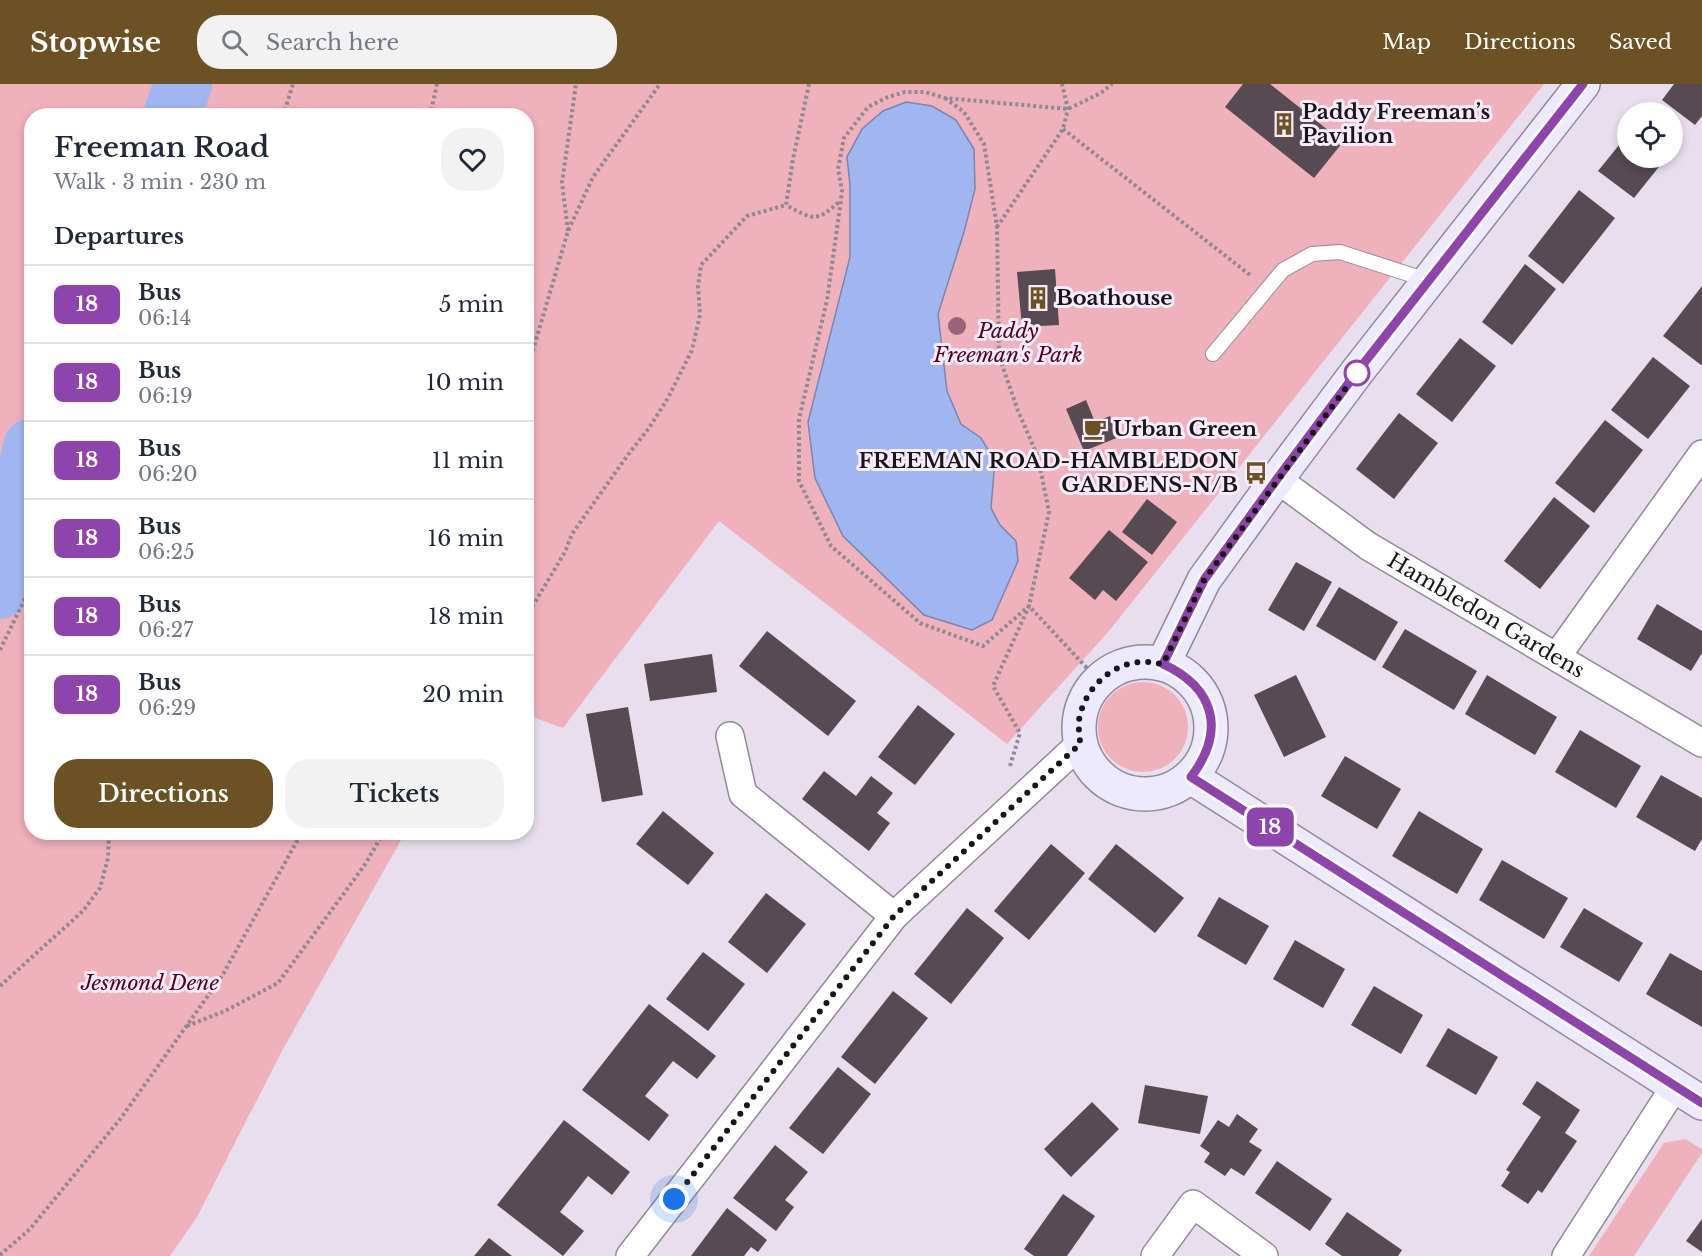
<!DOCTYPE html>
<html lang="en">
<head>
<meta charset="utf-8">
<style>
  :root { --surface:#fff; --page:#f2f2f3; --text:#1f2937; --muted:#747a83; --line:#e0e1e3; --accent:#6b5123 }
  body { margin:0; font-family:"Libre Baskerville",serif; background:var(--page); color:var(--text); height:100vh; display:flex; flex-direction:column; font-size:22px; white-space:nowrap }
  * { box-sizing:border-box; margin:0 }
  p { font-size:20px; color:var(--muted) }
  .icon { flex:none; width:33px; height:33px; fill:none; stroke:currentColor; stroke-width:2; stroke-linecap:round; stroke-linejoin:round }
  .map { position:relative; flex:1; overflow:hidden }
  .details { position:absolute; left:24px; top:24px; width:510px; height:732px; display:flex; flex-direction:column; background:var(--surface); border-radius:24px; box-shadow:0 3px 9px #0003 }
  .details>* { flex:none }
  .badge { padding:0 12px; border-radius:9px; font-size:21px; line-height:39px }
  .fabs { position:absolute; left:1617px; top:18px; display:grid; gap:12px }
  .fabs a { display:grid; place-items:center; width:66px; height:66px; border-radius:50%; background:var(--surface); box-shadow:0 3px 9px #0003; font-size:30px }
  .you { position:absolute; width:30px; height:30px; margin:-15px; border:4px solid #fff; border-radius:50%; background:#1a73e8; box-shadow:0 0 0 9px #1a73e833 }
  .map>.badge { position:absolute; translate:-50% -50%; box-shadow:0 0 0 3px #fff }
  h2 { padding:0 30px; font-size:22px; line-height:54px }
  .round { display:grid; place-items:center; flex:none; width:63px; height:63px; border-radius:24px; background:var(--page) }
  .overview { display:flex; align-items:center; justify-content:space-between; height:102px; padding:0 30px }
  h1 { font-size:28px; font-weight:600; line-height:45px }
  .primary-button { display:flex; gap:12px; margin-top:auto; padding:12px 30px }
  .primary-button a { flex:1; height:69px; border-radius:24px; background:var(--accent); color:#fff; font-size:24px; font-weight:600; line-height:69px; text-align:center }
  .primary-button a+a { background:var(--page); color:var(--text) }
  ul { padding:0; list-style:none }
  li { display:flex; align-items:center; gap:18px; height:78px; padding:0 30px; border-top:2px solid var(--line) }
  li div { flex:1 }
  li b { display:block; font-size:22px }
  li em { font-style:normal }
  li .badge { min-width:66px; font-weight:700; text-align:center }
  header { display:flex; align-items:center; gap:36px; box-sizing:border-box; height:84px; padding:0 30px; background:var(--accent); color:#fff }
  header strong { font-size:28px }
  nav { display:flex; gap:33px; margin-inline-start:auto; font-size:21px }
  .search { width:420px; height:54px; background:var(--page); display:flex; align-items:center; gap:15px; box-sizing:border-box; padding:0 21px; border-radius:24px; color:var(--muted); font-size:22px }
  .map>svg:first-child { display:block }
</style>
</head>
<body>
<header>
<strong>Stopwise</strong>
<div class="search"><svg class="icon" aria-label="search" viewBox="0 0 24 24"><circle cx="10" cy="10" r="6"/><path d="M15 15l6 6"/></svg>Search here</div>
<nav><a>Map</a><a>Directions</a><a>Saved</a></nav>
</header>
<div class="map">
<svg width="1702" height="1172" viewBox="0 0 1702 1172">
  <rect width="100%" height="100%" fill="#e9deed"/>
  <g fill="#efb1bc">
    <path d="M 0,0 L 1544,0 L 1109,547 L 1007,660 L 719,437 L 563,644 L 527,631 L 526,32 L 32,32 L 32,748 L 405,749 L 282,967 L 197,1133 L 170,1172 L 0,1172 Z"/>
    <circle cx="1143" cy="643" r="45"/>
    <path d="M 1685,1055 L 1702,1065 L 1702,1069 L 1634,1172 L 1589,1172 L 1664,1059 Z"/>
  </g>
  <path fill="#a1b6f0" stroke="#7886b0" stroke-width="1.5" d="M 906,18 L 932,22 L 956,36 L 974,65 L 975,105 L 964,148 L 938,230 L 947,307 L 961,340 L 981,354 L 995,377 L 991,424 L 1000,441 L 1016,457 L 1018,477 L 992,536 L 972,546 L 924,531 L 843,452 L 815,394 L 808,338 L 850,173 L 850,101 L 847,73 L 862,45 L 883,27 Z"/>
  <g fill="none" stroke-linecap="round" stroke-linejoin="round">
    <g stroke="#a1b6f0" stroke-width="58">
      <path d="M 172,32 L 183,0"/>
      <path d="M 0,506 L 32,363"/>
    </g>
  </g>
  <g fill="#574a52">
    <path d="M 1243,0 L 1270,0 L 1343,58 L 1314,94 L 1225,23 Z"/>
    <path d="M 1674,0 L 1702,0 L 1702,32 L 1695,41 L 1662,16 Z"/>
    <path d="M 1628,50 L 1628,74 L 1666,74 L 1634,114 L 1598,87 Z"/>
    <path d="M 1579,106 L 1615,134 L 1563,200 L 1528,172 Z"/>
    <path d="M 1525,180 L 1556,205 L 1512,261 L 1482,238 Z"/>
    <path d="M 1055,185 L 1059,241 L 1022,243 L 1017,188 Z"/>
    <path d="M 1702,202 L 1702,280 L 1701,281 L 1663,252 Z"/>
    <path d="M 1460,254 L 1496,282 L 1452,338 L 1416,310 Z"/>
    <path d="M 1653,273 L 1690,302 L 1648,355 L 1611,326 Z"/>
    <path d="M 1086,316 L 1095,338 L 1110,332 L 1119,353 L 1084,367 L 1066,325 Z"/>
    <path d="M 1399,329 L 1438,359 L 1394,415 L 1356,385 Z"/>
    <path d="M 1605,336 L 1643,366 L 1594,429 L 1555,399 Z"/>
    <path d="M 1554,413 L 1590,442 L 1540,505 L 1504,477 Z"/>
    <path d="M 1147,415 L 1177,438 L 1152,471 L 1122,448 Z"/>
    <path d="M 1109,446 L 1148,478 L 1116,517 L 1103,506 L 1095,516 L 1069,494 Z"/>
    <path d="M 1296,478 L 1332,498 L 1304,547 L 1268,526 Z"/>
    <path d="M 1339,503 L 1398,538 L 1375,577 L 1316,542 Z"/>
    <path d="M 1657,520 L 1702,547 L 1702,569 L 1691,587 L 1637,555 Z"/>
    <path d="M 1405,545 L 1477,587 L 1454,626 L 1382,583 Z"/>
    <path d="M 767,547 L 856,617 L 828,652 L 739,582 Z"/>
    <path d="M 712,570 L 717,608 L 650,617 L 644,580 Z"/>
    <path d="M 1296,591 L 1326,653 L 1284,673 L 1254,611 Z"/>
    <path d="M 1487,591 L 1557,633 L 1535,671 L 1465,630 Z"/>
    <path d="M 918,621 L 955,650 L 915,701 L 878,673 Z"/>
    <path d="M 628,623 L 643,711 L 602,718 L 586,630 Z"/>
    <path d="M 1580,646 L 1641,682 L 1616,724 L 1555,688 Z"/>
    <path d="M 1345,672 L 1401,705 L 1377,745 L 1321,712 Z"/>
    <path d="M 824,687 L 856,712 L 871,692 L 893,709 L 877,729 L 890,739 L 869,767 L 802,715 Z"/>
    <path d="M 1661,691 L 1702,714 L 1702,755 L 1695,767 L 1636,733 Z"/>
    <path d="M 663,727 L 714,769 L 688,801 L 636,760 Z"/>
    <path d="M 1419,727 L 1483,765 L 1457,810 L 1392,772 Z"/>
    <path d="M 1051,760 L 1085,789 L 1029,856 L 994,827 Z"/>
    <path d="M 1116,760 L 1184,814 L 1155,849 L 1088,795 Z"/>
    <path d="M 1502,776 L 1568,814 L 1544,855 L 1479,816 Z"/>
    <path d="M 766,809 L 806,840 L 767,889 L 728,858 Z"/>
    <path d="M 1219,813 L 1269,842 L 1246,881 L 1197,852 Z"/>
    <path d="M 967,824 L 1004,854 L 951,920 L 914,890 Z"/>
    <path d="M 1584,824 L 1643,859 L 1619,898 L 1560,863 Z"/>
    <path d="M 1295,856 L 1345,885 L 1323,924 L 1273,895 Z"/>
    <path d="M 703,868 L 745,900 L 708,947 L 666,915 Z"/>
    <path d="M 1670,869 L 1702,887 L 1702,943 L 1646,910 Z"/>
    <path d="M 1374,902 L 1423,931 L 1401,970 L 1351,941 Z"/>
    <path d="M 893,907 L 928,934 L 875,1000 L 841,973 Z"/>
    <path d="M 649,920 L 716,972 L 697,995 L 673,977 L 645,1012 L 669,1031 L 649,1057 L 582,1006 Z"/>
    <path d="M 1448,944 L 1498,973 L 1476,1011 L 1426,982 Z"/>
    <path d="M 838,983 L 871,1010 L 823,1070 L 789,1044 Z"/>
    <path d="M 1537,997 L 1580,1026 L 1565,1049 L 1577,1057 L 1542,1109 L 1538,1106 L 1528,1120 L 1501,1102 L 1510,1088 L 1506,1086 L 1541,1033 L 1522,1020 Z"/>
    <path d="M 1145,1001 L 1208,1012 L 1200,1050 L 1138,1039 Z"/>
    <path d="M 1092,1018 L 1119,1045 L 1071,1093 L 1044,1065 Z"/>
    <path d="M 1237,1030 L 1258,1045 L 1249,1058 L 1262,1066 L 1244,1092 L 1231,1084 L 1225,1092 L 1204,1078 L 1210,1069 L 1200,1062 L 1218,1036 L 1229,1043 Z"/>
    <path d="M 564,1036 L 630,1088 L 612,1111 L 588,1092 L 560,1128 L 584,1147 L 563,1172 L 497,1121 Z"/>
    <path d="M 775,1061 L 808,1088 L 785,1116 L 794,1123 L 776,1147 L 733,1114 Z"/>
    <path d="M 1277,1077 L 1332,1115 L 1310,1147 L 1255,1109 Z"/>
    <path d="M 1063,1110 L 1095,1132 L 1067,1172 L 1034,1172 L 1024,1165 Z"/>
    <path d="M 727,1124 L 767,1156 L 758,1168 L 751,1163 L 744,1172 L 691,1172 Z"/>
    <path d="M 1347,1128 L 1402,1166 L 1398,1172 L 1342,1172 L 1325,1160 Z"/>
    <path d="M 1702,1135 L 1702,1168 L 1686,1157 Z"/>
    <path d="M 489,1154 L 512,1172 L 474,1172 Z"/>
  </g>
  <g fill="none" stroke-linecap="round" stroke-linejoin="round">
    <g stroke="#938997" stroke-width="16">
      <path id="lane" d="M 1213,270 L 1283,186 L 1312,170 L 1340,168 L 1427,196"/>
    </g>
    <g stroke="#938997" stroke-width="30">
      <g id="street">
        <path id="s1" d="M 1277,395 L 1368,462 L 1702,659"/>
        <path d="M 1557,572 L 1702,370"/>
        <path d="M 730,652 L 743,710 L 894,832"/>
        <path d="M 630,1172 L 894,832 L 1080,660"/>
        <path d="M 1155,1172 L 1193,1120 L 1264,1172"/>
        <path d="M 1566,1172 L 1675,1002"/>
      </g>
    </g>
    <g stroke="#938997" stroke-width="36">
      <g id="secondary">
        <circle cx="1145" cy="644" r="66"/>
        <path d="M 1163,580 L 1204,496 L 1277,395 L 1357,288 L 1583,0"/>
        <path d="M 1191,693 L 1702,1019"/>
      </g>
    </g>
    <g stroke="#908893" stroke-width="4" stroke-dasharray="3 3" stroke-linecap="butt">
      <path d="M 809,0 L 793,75 L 786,121 C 814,136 816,139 841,116"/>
      <path d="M 945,14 L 964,28 L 984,60 L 997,143 L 999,272 L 1018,327 L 1038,373 L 1049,428 L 1029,522 L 983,562 L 920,539 L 831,462 L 799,397 L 799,335 L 827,216 L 841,116 L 842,107 L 838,85 L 844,54 L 868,23 L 888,13 L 905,8 L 925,8 L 945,14 L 1068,25 L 1101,9 L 1112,0"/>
      <path d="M 283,32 L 293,0"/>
      <path d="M 430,32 L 437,0"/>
      <path d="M 1063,45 L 1250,191"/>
      <path d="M 997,143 L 1063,45 L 1068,25 L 1062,0"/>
      <path d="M 568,147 L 562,99 L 576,0"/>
      <path d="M 526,290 L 568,147 L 593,93 L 660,0"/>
      <path d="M 526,533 L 565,468 L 572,450 L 627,372 L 649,344 L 668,314 L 692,266 L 700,231 L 698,202 L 701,181 L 747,132 L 786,121"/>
      <path d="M 0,566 L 32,500"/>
      <path d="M 1010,682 L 1020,649 L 993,602 L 1029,522 L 1099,597"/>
      <path d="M 0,902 L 83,827 L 100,804 L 108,774 L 109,748"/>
      <path d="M 187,942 L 225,927 L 278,899 L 364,782 L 384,748"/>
      <path d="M 0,1171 L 30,1145 L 121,1034 L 222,892 L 302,748"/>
    </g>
    <use href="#lane" stroke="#fff" stroke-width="14"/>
    <use href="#street" stroke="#fff" stroke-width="27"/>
    <use href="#secondary" stroke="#eeeafd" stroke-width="33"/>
  </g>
  <circle fill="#97647c" cx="957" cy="242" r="9"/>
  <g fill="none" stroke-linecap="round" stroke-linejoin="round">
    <g stroke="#fff" stroke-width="14">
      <path id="line" d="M 1583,0 L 1357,288 L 1277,395 L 1204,496 L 1163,580 C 1215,604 1226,647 1191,693 L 1702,1019"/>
    </g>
    <use href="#line" stroke="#8e44ad" stroke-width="9"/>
    <path stroke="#19151a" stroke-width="6" stroke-dasharray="0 10.8" d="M 674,1115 L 894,832 L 1080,660 C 1080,652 1078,644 1079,636 C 1084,606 1109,581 1139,578 C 1147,577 1155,579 1163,580 L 1204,496 L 1357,289"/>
  </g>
  <defs>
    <g id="building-bare" transform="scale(1.8)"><path d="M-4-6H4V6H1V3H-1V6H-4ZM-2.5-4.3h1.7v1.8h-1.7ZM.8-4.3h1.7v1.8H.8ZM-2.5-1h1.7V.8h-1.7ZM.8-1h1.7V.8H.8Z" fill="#6b5123" stroke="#f7ecfa" stroke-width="2.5" paint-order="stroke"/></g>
    <g id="cafe-bare" transform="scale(1.8)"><path d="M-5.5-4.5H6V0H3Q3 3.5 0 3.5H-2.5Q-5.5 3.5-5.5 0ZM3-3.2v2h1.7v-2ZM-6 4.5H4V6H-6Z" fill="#6b5123" stroke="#f7ecfa" stroke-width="2.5" paint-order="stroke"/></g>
    <g id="bus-bare" transform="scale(1.8)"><path d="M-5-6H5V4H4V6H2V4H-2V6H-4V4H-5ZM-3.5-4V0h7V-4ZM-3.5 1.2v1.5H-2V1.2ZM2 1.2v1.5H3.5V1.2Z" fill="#6b5123" stroke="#f7ecfa" stroke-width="2.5" paint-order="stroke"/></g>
  </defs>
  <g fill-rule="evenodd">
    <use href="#building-bare" x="1284" y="40"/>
    <use href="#building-bare" x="1038" y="214"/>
    <use href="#cafe-bare" x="1095" y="345"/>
    <use href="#bus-bare" x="1256" y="389"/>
  </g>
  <circle fill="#fff" stroke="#8e44ad" stroke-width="3" cx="1357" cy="289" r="12"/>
  <g text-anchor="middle" stroke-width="6" stroke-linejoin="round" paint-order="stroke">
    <g font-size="21" font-weight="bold" fill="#19151a" stroke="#f7ecfa" text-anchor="start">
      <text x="1302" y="35">Paddy Freeman’s<tspan x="1302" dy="24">Pavilion</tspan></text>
      <text x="1056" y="221">Boathouse</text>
      <text x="1113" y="352">Urban Green</text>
      <text x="1238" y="384" text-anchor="end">FREEMAN ROAD-HAMBLEDON<tspan x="1238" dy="24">GARDENS-N/B</tspan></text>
    </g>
    <g font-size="21" font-style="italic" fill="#540020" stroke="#f7ecfa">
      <text x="1008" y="254">Paddy<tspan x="1008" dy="24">Freeman's Park</tspan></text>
      <text x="150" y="906">Jesmond Dene</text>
    </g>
    <g font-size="21" fill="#19151a" stroke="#f7ecfa">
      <text dy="7" stroke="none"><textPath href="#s1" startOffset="250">Hambledon Gardens</textPath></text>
    </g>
  </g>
</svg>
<div class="fabs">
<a><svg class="icon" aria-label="locate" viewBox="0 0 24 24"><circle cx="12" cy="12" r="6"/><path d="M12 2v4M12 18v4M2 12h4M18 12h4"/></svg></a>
</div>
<div class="you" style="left:674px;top:1115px"></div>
<b class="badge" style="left:1270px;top:743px;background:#8e44ad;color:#fff">18</b>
<section class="details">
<div class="overview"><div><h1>Freeman Road</h1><p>Walk · 3 min · 230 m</p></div><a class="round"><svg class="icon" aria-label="heart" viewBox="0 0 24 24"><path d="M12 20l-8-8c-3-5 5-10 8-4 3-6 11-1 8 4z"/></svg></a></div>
<h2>Departures</h2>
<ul>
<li><span class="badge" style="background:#8e44ad;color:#fff">18</span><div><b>Bus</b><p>06:14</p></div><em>5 min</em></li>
<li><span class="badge" style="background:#8e44ad;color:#fff">18</span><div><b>Bus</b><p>06:19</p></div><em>10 min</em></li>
<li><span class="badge" style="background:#8e44ad;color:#fff">18</span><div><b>Bus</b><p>06:20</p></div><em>11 min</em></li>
<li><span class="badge" style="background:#8e44ad;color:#fff">18</span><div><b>Bus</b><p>06:25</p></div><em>16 min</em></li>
<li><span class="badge" style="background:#8e44ad;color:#fff">18</span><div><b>Bus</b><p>06:27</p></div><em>18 min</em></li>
<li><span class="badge" style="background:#8e44ad;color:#fff">18</span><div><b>Bus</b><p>06:29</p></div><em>20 min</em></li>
</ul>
<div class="primary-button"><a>Directions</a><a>Tickets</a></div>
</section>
</div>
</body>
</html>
